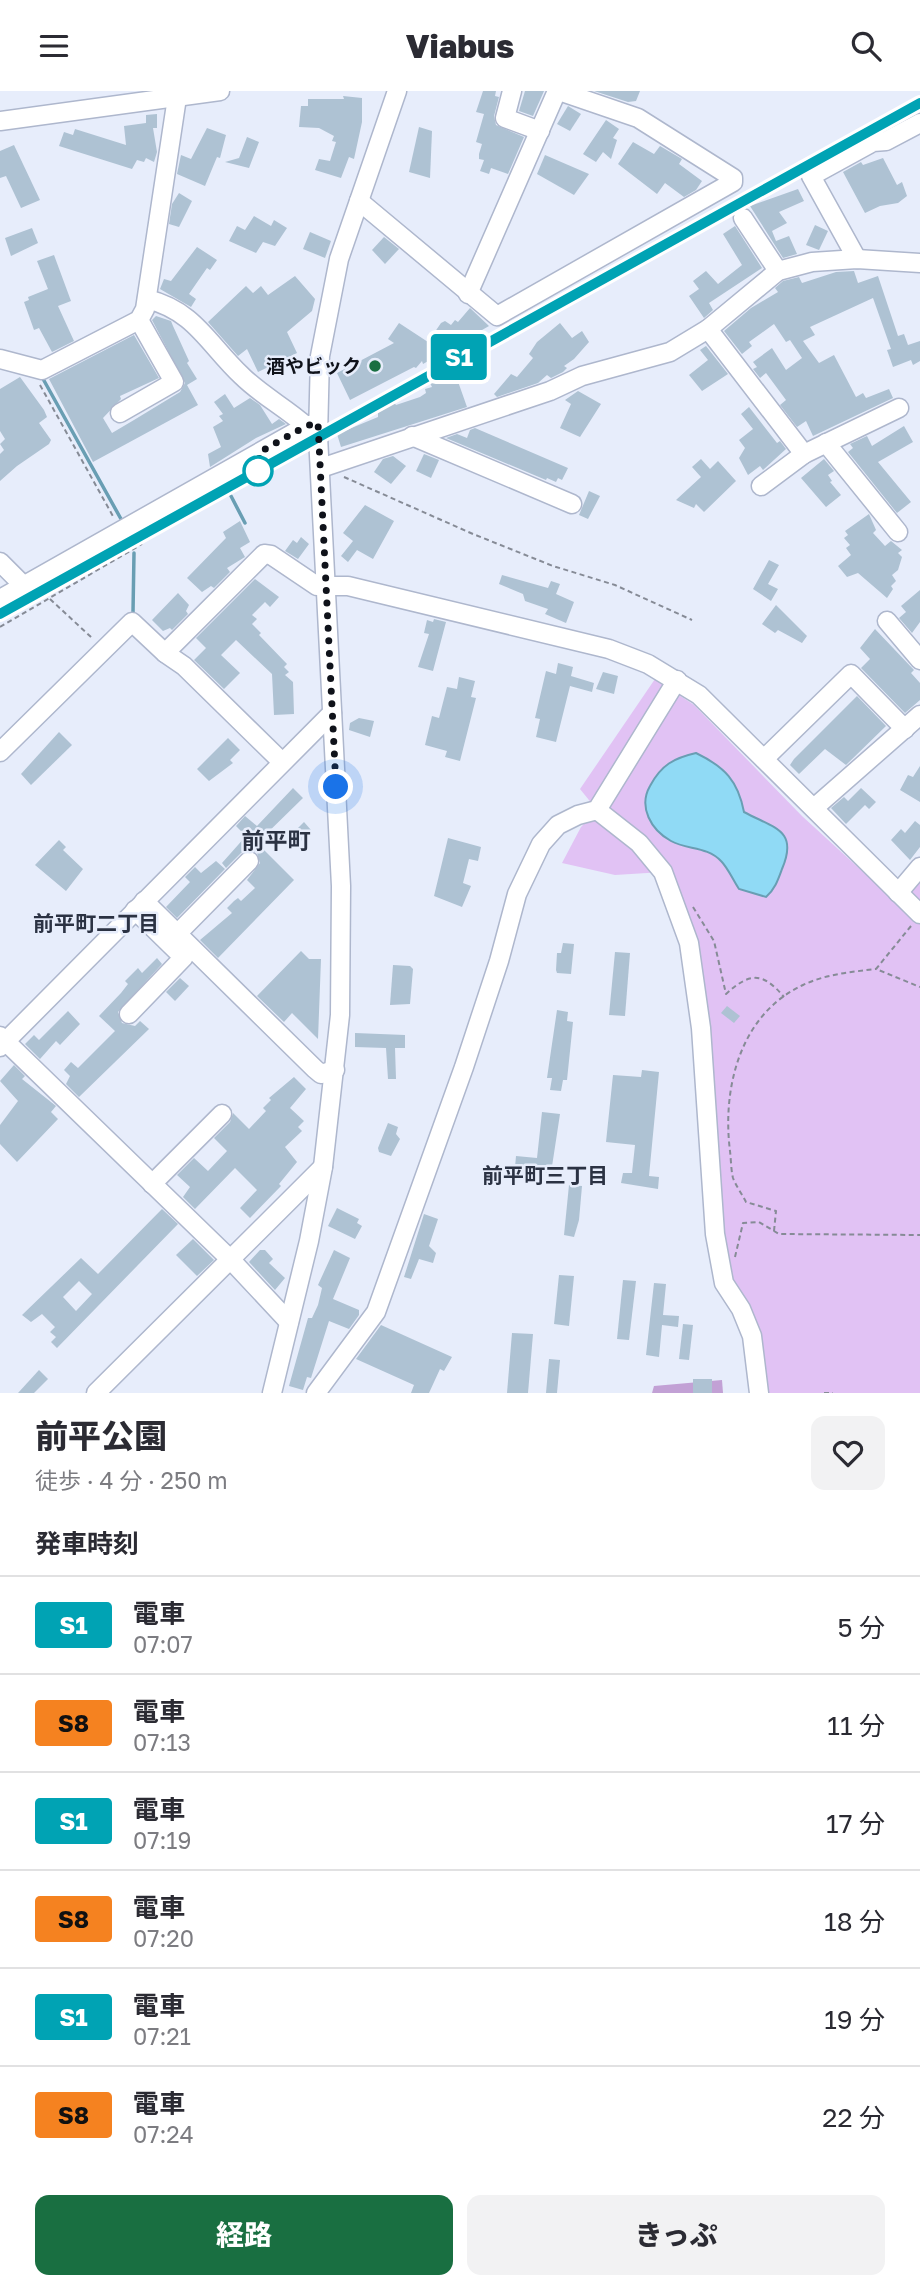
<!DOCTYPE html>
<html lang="ja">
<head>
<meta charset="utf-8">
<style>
  :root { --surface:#fff; --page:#f2f2f3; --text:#2b2b33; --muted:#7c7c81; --line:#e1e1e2; --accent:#196f41 }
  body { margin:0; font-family:"Golos Text","Noto Sans JP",sans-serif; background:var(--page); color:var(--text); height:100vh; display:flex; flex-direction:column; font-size:26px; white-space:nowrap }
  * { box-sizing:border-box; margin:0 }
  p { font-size:23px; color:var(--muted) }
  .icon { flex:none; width:38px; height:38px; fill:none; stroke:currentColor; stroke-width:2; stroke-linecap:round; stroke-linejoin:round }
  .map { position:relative; height:1302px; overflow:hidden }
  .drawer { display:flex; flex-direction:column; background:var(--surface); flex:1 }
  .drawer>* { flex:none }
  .badge { padding:0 14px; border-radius:5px; font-size:24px; line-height:46px }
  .you { position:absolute; width:35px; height:35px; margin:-18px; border:5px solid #fff; border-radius:50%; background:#1a73e8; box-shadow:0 0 0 10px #1a73e833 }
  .map>.badge { position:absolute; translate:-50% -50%; box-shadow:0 0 0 4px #fff }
  h2 { padding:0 35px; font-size:26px; line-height:63px }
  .round { display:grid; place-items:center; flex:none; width:74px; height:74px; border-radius:14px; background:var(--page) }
  .head { display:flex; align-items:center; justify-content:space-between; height:119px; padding:0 35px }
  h1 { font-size:33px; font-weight:800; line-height:52px }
  .action { display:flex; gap:14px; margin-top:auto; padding:14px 35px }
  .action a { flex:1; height:80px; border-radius:14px; background:var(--accent); color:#fff; font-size:28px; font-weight:800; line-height:80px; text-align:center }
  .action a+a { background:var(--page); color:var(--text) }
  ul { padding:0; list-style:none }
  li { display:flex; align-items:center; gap:21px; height:98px; padding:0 35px; border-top:2px solid var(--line) }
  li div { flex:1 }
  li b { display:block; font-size:26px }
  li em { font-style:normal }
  li .badge { min-width:77px; font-weight:700; text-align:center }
  header { display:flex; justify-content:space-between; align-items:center; height:91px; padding:0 35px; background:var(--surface); font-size:32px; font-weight:800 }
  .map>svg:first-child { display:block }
</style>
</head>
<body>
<header><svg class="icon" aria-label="menu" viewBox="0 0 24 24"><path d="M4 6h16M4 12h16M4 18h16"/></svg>Viabus<svg class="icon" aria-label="search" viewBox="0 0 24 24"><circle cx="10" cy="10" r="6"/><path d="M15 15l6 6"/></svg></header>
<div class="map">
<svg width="920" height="1302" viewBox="0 0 920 1302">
  <rect width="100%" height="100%" fill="#e7edfb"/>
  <path fill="#e1c2f4" d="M 655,588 L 694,614 L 802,725 L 897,812 L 920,785 L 920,1302 L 760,1302 L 759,1283 L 724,1192 L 701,937 L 663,781 L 615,784 L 562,772 L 581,736 L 597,719 L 580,698 Z"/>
  <path fill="#c2a1d5" d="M 722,1289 L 723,1302 L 652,1302 L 654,1295 Z"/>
  <path fill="#90daf5" stroke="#699eb3" stroke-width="2" d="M 696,662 C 725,676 738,690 744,721 C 773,737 799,738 782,778 C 778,789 775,798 766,806 L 739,798 C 733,789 728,777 721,770 C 707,755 687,759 671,750 C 651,739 638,716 650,695 C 661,674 674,667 696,662 Z"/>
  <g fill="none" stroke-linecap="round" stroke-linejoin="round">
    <g stroke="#699eb3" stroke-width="3.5">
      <path d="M 42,286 L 121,428"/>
      <path d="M 231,405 L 245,432"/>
      <path d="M 133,521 L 134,462"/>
    </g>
  </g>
  <g fill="#aec2d3" fill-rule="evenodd">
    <path d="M 483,0 L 496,0 L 495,5 L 499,6 L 494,25 L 496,34 L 524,46 L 508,83 L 491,77 L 489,83 L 480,80 L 484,69 L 479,68 L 479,63 L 482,53 L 476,51 L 484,23 L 476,21 Z"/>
    <path d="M 525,0 L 544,0 L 533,25 L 519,20 Z"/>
    <path d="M 594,0 L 640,0 L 636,10 L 628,11 Z"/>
    <path d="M 343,5 L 362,7 L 362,31 L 354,68 L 349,66 L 341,87 L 315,79 L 319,68 L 330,70 L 336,51 L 332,50 L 334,45 L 319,37 L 299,36 L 301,15 L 308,15 L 308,8 L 344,8 Z"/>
    <path d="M 568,15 L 581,23 L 570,40 L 557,33 Z"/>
    <path d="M 157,23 L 157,37 L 153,37 L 157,61 L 154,71 L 146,67 L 144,71 L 137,69 L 132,78 L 59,55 L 64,41 L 73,44 L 75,38 L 126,54 L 124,35 L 146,32 L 146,24 Z"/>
    <path d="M 606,29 L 619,38 L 613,47 L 617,49 L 611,68 L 603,61 L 596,71 L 583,63 Z"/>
    <path d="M 419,36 L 432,40 L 430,87 L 409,81 Z"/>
    <path d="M 207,37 L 226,44 L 220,67 L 217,66 L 205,95 L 177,83 L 181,64 L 191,68 Z"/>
    <path d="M 247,46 L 259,51 L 249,77 L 225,71 L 239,67 Z"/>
    <path d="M 633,51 L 654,63 L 660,55 L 682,68 L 679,73 L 702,90 L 696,99 L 684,106 L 665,92 L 657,103 L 618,73 Z"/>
    <path d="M 14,54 L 40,109 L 21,117 L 6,85 L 0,87 L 0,60 Z"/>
    <path d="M 545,64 L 589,83 L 574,104 L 537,83 Z"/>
    <path d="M 883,67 L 897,94 L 902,91 L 907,105 L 898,112 L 880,115 L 865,122 L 843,81 L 861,71 L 863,74 Z"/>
    <path d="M 798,98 L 804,110 L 779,121 L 787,132 L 772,140 L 776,150 L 789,145 L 797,163 L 783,167 L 750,115 Z"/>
    <path d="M 179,102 L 192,110 L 179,136 L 169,133 L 172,113 Z"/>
    <path d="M 254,125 L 271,135 L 274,129 L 287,137 L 275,155 L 263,151 L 256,162 L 229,150 L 237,135 L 245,139 Z"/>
    <path d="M 815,134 L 828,140 L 819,159 L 806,154 Z"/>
    <path d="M 735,135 L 762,177 L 709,212 L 713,219 L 704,227 L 689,205 L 699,198 L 693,190 L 706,180 L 718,193 L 742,174 L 723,143 Z"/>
    <path d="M 32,137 L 38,152 L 11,165 L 5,147 Z"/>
    <path d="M 310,141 L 331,150 L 325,167 L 303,158 Z"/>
    <path d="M 384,146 L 399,158 L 385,173 L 372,159 Z"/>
    <path d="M 197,156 L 217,169 L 210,179 L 207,177 L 189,203 L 196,208 L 191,216 L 160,198 L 164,188 L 171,190 Z"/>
    <path d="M 54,164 L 71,210 L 58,215 L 74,250 L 52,261 L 39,237 L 34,239 L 24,211 L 29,209 L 28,206 L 48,198 L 37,170 Z"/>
    <path d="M 854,180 L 858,192 L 878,185 L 898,245 L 904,243 L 908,254 L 920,250 L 920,270 L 913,274 L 911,269 L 893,276 L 887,259 L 891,258 L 873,207 L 810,236 L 815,244 L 803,250 L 819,272 L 834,264 L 856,306 L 863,302 L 866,307 L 889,298 L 893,307 L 813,345 L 806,330 L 797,336 L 780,314 L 786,309 L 766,282 L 760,287 L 753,278 L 757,276 L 753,271 L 772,257 L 786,279 L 802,267 L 790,249 L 786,251 L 774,233 L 749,251 L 752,255 L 742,263 L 724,240 L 751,217 L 778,201 L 775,197 L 783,190 L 799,186 L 802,192 L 836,181 Z"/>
    <path d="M 295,185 L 315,208 L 312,220 L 287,241 L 297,262 L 258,281 L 247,258 L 238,265 L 208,231 L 246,195 L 253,202 L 261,195 L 268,204 Z"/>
    <path d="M 470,217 L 489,235 L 423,273 L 422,270 L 416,277 L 414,276 L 350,309 L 337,282 L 394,252 L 388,248 L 399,232 L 428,251 L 441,232 L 445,230 L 451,234 L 455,229 L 458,231 Z"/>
    <path d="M 156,225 L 171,230 L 173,235 L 189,270 L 187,272 L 197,288 L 187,294 L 198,314 L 93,371 L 49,288 L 134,244 L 159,287 L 120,305 L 121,308 L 103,327 L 112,342 L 134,329 L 180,301 L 185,292 L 152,229 Z"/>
    <path d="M 560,232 L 572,247 L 582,240 L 589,251 L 574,268 L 564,275 L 567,277 L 563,281 L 551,287 L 547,284 L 538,292 L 497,306 L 494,303 L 511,283 L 517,286 L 533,267 L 529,263 L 537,251 Z"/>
    <path d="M 706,255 L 728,283 L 702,300 L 689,284 L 708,269 L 700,259 Z"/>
    <path d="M 455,282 L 467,316 L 341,356 L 337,343 L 378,326 L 378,319 L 394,311 L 396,314 L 420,306 L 426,302 L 425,298 L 432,296 L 430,292 Z"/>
    <path d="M 20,286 L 44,319 L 47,326 L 39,332 L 51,349 L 49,353 L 17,375 L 0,390 L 0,363 L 4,359 L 0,353 L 5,348 L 0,340 L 0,298 Z"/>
    <path d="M 578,300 L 601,313 L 580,346 L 560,337 L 571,313 L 565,309 Z"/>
    <path d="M 225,303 L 234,317 L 250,307 L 260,314 L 272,333 L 279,328 L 286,333 L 256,347 L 210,376 L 208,363 L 221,356 L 213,336 L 223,330 L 219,325 L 223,323 L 214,311 Z"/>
    <path d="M 749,316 L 777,352 L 780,350 L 786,358 L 763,379 L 760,375 L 748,384 L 739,367 L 745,357 L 739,349 L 753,338 L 741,323 Z"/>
    <path d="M 904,335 L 913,351 L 878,371 L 911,411 L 897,422 L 848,361 L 853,357 L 850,353 L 867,345 L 872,355 Z"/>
    <path d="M 475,337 L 568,377 L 562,389 L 558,387 L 556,391 L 547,387 L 546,389 L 446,347 L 457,343 L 467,347 L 470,339 Z"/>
    <path d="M 424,363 L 439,369 L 431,387 L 416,380 Z"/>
    <path d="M 393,365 L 406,375 L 391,393 L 374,381 L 383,368 Z"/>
    <path d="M 701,368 L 710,378 L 718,370 L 736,390 L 704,421 L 696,413 L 694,417 L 676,409 L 701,386 L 692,376 Z"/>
    <path d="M 824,368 L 834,380 L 828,384 L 832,390 L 830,391 L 841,404 L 826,416 L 801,387 Z"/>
    <path d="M 589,400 L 600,405 L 588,428 L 579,424 Z"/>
    <path d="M 365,414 L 394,430 L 373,468 L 357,459 L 348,471 L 341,465 L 353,450 L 343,442 Z"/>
    <path d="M 869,423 L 876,439 L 873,442 L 885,455 L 891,450 L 902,459 L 898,462 L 902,466 L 898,479 L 892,484 L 896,490 L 891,495 L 893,498 L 887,507 L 858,482 L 847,486 L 838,475 L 851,464 L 846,457 L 850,454 L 844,447 L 848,444 L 845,440 Z"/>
    <path d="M 240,430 L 250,451 L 240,457 L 245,466 L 227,477 L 230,481 L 214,497 L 211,495 L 202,501 L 187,487 L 226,447 L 223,441 Z"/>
    <path d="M 301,446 L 309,453 L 298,468 L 285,460 L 293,449 L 297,452 Z"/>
    <path d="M 769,469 L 779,474 L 768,493 L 778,498 L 771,510 L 753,498 Z"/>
    <path d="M 502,484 L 548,497 L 551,490 L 560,493 L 556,503 L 574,511 L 566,532 L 545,523 L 548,518 L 525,510 L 523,503 L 499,493 Z"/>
    <path d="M 255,488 L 279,506 L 270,516 L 265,511 L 252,524 L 257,528 L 252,533 L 261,542 L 259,544 L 287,573 L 284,576 L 289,581 L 285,584 L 293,591 L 294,623 L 274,624 L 272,583 L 236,549 L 221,564 L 240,582 L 224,598 L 194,569 L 206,557 L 196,547 Z"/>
    <path d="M 920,499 L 920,531 L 912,542 L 899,527 L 906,521 L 901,515 Z"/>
    <path d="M 178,502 L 189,514 L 186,520 L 188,523 L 172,539 L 170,537 L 163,540 L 152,529 Z"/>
    <path d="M 776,514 L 807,545 L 802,552 L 778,539 L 775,542 L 762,533 Z"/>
    <path d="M 434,528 L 446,531 L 433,580 L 418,576 L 429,543 L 424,542 L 427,529 L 433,531 Z"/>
    <path d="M 875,538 L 914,579 L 911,582 L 920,592 L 920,609 L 905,622 L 861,577 L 870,568 L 860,557 Z"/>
    <path d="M 558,572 L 573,576 L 571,585 L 594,592 L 592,601 L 570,595 L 556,651 L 536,646 L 540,628 L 535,627 L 546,580 L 556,583 Z"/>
    <path d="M 603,581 L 618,585 L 614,603 L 596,598 Z"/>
    <path d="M 459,586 L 475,590 L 471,606 L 476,607 L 460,670 L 445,666 L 447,660 L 425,654 L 432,625 L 439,627 L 447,596 L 457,598 Z"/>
    <path d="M 857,605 L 886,635 L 846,674 L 825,658 L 799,683 L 790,674 L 794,668 Z"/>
    <path d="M 359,627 L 374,630 L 370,646 L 349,639 L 350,632 Z"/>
    <path d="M 59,641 L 72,654 L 31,694 L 21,683 Z"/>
    <path d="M 228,647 L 240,659 L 230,669 L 233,672 L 209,690 L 197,678 Z"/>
    <path d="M 920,675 L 920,711 L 900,699 L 908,684 L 913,686 Z"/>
    <path d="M 293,697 L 303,707 L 257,752 L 294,789 L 218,867 L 200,849 L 232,822 L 227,817 L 234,810 L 238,807 L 241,810 L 255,797 L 247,789 L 260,772 L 257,762 L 251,759 L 241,762 L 226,777 L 222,772 L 246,745 L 236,735 L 245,725 L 257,735 Z"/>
    <path d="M 861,697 L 876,711 L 869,718 L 865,714 L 846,733 L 831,717 L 844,706 L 848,710 Z"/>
    <path d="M 915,730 L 920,734 L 920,756 L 910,769 L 891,749 L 901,738 L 905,742 Z"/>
    <path d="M 304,731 L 311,739 L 301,750 L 293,742 Z"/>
    <path d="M 448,747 L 481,756 L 478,770 L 469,768 L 463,792 L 471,795 L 462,816 L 434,805 Z"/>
    <path d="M 59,749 L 66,756 L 63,759 L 83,778 L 66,800 L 35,774 Z"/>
    <path d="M 216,770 L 225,778 L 177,827 L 166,816 L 190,791 L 185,786 L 195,776 L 201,782 Z"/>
    <path d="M 563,852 L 574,853 L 571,883 L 557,882 L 556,879 L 557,862 L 561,862 Z"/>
    <path d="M 301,860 L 309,868 L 321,868 L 318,948 L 292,922 L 284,931 L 257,905 Z"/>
    <path d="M 615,861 L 630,862 L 625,925 L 609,924 Z"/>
    <path d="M 157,867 L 162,873 L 118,921 L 122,932 L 135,935 L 140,930 L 149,938 L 79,1006 L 66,993 L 70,985 L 64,979 L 71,971 L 78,977 L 115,940 L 99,925 L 121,902 L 128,893 L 125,890 L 138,877 L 142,882 Z"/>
    <path d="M 393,874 L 410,875 L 413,878 L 410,913 L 390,914 Z"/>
    <path d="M 180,887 L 189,895 L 175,910 L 166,901 Z"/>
    <path d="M 727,915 L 740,925 L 734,932 L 721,922 Z"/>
    <path d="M 557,919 L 568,921 L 567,930 L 573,931 L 567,989 L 563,989 L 561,1000 L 550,999 L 552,987 L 547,987 Z"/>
    <path d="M 68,920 L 80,933 L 60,954 L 56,950 L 40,968 L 25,953 L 34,944 L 39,949 Z"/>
    <path d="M 355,942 L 405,944 L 405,957 L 395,957 L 396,988 L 388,988 L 386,957 L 355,956 Z"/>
    <path d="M 14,974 L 25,985 L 22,988 L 56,1015 L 51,1021 L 58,1028 L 17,1071 L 0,1053 L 0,1034 L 18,1010 L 0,990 Z"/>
    <path d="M 642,979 L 659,981 L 649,1085 L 659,1086 L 658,1098 L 621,1092 L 623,1082 L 632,1082 L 635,1054 L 606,1051 L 613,984 L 641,986 Z"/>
    <path d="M 294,986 L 306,998 L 290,1017 L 304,1030 L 298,1036 L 302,1040 L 285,1056 L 297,1071 L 279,1093 L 281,1095 L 250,1127 L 240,1117 L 257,1099 L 235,1077 L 195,1118 L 183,1106 L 190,1096 L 177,1084 L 194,1067 L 208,1080 L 227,1060 L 214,1047 L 230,1031 L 233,1022 L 249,1038 L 266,1020 L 263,1017 L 271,1009 L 269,1007 Z"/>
    <path d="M 542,1021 L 560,1023 L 551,1082 L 515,1076 L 516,1065 L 537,1067 Z"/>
    <path d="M 388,1032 L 398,1036 L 396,1043 L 400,1048 L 391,1065 L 379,1061 L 378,1057 Z"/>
    <path d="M 569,1094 L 582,1095 L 579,1129 L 574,1146 L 564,1144 Z"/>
    <path d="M 337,1117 L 359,1128 L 357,1132 L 362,1135 L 355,1148 L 328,1135 Z"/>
    <path d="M 162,1118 L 178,1133 L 57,1257 L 51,1251 L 56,1246 L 50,1241 L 55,1236 L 42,1223 L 31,1231 L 22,1224 L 81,1167 L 98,1183 ZM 79,1190 L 92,1203 L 76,1220 L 63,1206 Z"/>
    <path d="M 424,1123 L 438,1128 L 429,1155 L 436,1162 L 433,1172 L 419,1168 L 411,1188 L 404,1186 Z"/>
    <path d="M 193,1148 L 214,1169 L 197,1185 L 176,1164 Z"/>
    <path d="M 260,1159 L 265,1159 L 273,1168 L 269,1172 L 285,1187 L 275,1199 L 249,1171 Z"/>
    <path d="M 334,1159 L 350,1167 L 333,1208 L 359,1219 L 359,1224 L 349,1238 L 329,1230 L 311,1287 L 307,1286 L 303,1299 L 289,1295 L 308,1227 L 312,1227 L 318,1214 L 322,1197 L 318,1194 Z"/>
    <path d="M 559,1184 L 574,1185 L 569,1235 L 554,1233 Z"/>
    <path d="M 623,1189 L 636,1190 L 629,1249 L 617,1248 Z"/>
    <path d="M 654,1192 L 666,1193 L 663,1224 L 679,1225 L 678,1236 L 662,1234 L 659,1266 L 646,1264 Z"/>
    <path d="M 683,1233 L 693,1234 L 689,1269 L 679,1268 Z"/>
    <path d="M 381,1234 L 452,1266 L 444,1280 L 440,1278 L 429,1302 L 411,1302 L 414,1294 L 356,1268 Z"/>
    <path d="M 512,1242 L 533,1243 L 528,1302 L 507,1302 Z"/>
    <path d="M 549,1268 L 560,1269 L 557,1302 L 546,1302 Z"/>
    <path d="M 39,1279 L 48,1288 L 34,1302 L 18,1302 Z"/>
    <rect x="693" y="1288" width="19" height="14"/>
  </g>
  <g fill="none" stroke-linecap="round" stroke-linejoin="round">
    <g stroke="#aeb7cd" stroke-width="21">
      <g id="minor">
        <path d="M 512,0 L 505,27 L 540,40"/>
        <path d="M 0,30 L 220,0"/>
        <path d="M 359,110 L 497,225 L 733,91 L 733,87 L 638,27 L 559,0"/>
        <path d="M 743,127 L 778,180"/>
        <path d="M 857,168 L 811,85 L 873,51 L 886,50 L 920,32"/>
        <path d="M 468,203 L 557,0"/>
        <path d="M 147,208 C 195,220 208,253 242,285 C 261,304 286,317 306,335"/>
        <path d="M 708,238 L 804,363"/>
        <path d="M 0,268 L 42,279 L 139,229 L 145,218 L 178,0"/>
        <path d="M 120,322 L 174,291 L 139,229"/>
        <path d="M 412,345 L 572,413"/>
        <path d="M 826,352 L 898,441"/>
        <path d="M 321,377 L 550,300 L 582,285 L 670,261 L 708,238 L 778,180 L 812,171 L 857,168 L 920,172"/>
        <path d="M 761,395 L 804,363 L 899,317"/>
        <path d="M 0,471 L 24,495"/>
        <path d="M 0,508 L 306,335 L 318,332"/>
        <path d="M 887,530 L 920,569"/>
        <path d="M 165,562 L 264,463 L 271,464 L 317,495 L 348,495 L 609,558 L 648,573 L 699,604 L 920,823"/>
        <path d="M 0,661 L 132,531 L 165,562 L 184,575 L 282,671"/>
        <path d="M 764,668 L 851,583 L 905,638"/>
        <path d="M 814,717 L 920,624"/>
        <path d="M 597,719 L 639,752 L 663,781 L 689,852 L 701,937 L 715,1143 L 724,1192 L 741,1218 L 752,1245 L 759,1302"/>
        <path d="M 898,802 L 920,776"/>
        <path d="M 144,810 L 315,978 L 321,983 L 335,979"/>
        <path d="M 135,819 L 180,863"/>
        <path d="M 177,843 L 249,770"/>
        <path d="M 129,923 L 184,866"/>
        <path d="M 0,945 L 230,1168 L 289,1231"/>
        <path d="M 0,956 L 332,622"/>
        <path d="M 152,1093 L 222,1023"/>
        <path d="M 96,1302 L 323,1076"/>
        <path d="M 272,1302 L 309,1150 L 323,1076 L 340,924 L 341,795 L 318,345 L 320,265 L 339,168 L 397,0"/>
        <path d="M 316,1302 L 376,1221 L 464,976 L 499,870 L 517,803 L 541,753 L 558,734 L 578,724 L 597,719 L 677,589"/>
      </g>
    </g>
    <g stroke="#868b96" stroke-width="2" stroke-dasharray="5 3.5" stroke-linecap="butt">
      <path d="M 40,294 L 114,427"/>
      <path d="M 344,386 L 473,443 L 553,475 L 615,494 L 692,529"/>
      <path d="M 50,508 L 92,547"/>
      <path d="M 0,536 L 142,453"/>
      <path d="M 693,816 L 714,850 L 726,903 C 750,881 763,881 784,906"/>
      <path d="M 911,835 L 876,878 L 920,896"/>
      <path d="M 774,1140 L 776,1120 L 746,1111 C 742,1103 736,1095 733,1087 C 731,1079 731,1068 730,1060 C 722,997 740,923 803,894 C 826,883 851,881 876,878"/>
      <path d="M 735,1166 L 743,1132 L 759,1131 L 779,1143 L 920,1144"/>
      <path d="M 824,1302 L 833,1302"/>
    </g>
    <use href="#minor" stroke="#fff" stroke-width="18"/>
    <g stroke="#494d56" stroke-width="6">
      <path id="rail" d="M 0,523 L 920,12"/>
    </g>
    <use href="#rail" stroke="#e7edfb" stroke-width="3.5" stroke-dasharray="10" stroke-linecap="butt"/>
  </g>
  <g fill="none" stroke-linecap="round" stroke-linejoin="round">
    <g stroke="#fff" stroke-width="16">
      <path id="line" d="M 0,523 L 920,12"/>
    </g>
    <use href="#line" stroke="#00a3b4" stroke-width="10"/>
    <path stroke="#0f121a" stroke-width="7" stroke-dasharray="0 12.6" d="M 258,380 L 260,361 L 306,335 L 318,332 L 336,696"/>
  </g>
  <circle fill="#196f41" stroke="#e7edfb" stroke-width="2.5" cx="375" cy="275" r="7"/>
  <circle fill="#fff" stroke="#00a3b4" stroke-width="3.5" cx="258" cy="380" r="14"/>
  <g text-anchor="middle" stroke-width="5" stroke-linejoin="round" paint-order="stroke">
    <g font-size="19" font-weight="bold" fill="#0f121a" stroke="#e7edfb" text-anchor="end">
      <text x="361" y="282">酒やビック</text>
    </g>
    <g font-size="21" font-weight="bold" fill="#2b3243" stroke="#e7edfb">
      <text x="96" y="840">前平町二丁目</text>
      <text x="545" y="1092">前平町三丁目</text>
    </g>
    <g font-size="23" font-weight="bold" fill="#2b3243" stroke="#e7edfb">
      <text x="276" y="758">前平町</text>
    </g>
  </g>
</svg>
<div class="you" style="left:336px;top:696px"></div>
<b class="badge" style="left:459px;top:266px;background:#00a3b4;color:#fff">S1</b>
</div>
<section class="drawer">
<div class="head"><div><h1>前平公園</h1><p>徒歩 · 4 分 · 250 m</p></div><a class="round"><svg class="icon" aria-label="heart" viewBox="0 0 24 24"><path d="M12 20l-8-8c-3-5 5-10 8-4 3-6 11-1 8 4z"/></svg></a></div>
<h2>発車時刻</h2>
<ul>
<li><span class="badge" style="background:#00a3b4;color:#fff">S1</span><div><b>電車</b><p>07:07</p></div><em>5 分</em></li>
<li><span class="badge" style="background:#f58220;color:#111">S8</span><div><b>電車</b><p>07:13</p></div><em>11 分</em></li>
<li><span class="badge" style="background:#00a3b4;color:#fff">S1</span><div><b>電車</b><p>07:19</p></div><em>17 分</em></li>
<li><span class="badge" style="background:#f58220;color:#111">S8</span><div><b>電車</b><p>07:20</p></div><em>18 分</em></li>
<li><span class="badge" style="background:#00a3b4;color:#fff">S1</span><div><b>電車</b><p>07:21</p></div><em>19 分</em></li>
<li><span class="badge" style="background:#f58220;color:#111">S8</span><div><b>電車</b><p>07:24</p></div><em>22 分</em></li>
</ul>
<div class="action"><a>経路</a><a>きっぷ</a></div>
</section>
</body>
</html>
